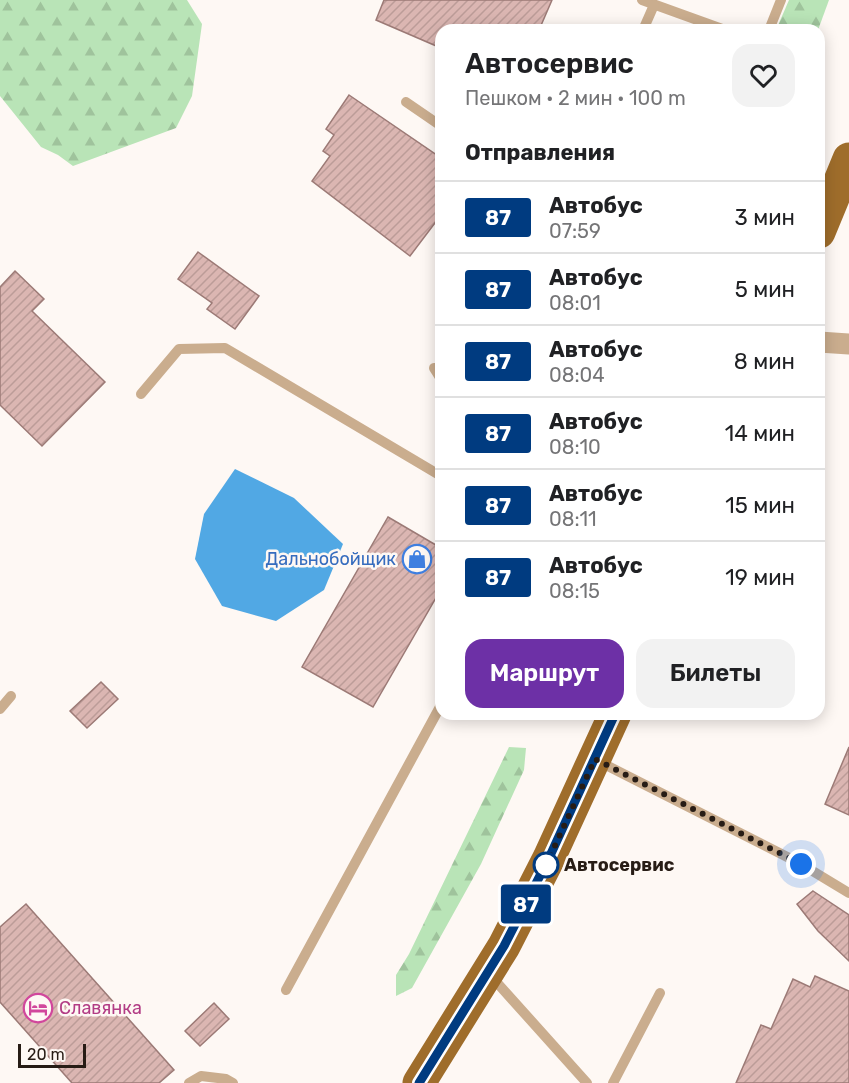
<!DOCTYPE html>
<html lang="ru">
<head>
<meta charset="utf-8">
<style>
  :root { --surface:#fff; --page:#f2f2f2; --text:#202124; --muted:#757577; --line:#e0e0e0; --accent:#6d30a6 }
  body { margin:0; font-family:Rubik,sans-serif; background:var(--page); color:var(--text); height:100vh; display:flex; flex-direction:column; font-size:22px; white-space:nowrap }
  * { box-sizing:border-box; margin:0 }
  p { font-size:20px; color:var(--muted) }
  .icon { flex:none; width:33px; height:33px; fill:none; stroke:currentColor; stroke-width:2; stroke-linecap:round; stroke-linejoin:round }
  .map { position:relative; flex:1; overflow:hidden }
  .side { position:absolute; left:435px; top:24px; width:390px; height:696px; display:flex; flex-direction:column; background:var(--surface); border-radius:18px; box-shadow:0 3px 15px #0003 }
  .side>* { flex:none }
  .badge { padding:0 12px; border-radius:4px; font-size:21px; line-height:39px }
  .scale { position:absolute; left:18px; bottom:15px; width:68px; box-sizing:border-box; padding-left:6px; border:3px solid #271c15; border-top:0; font-size:16px; line-height:21px; white-space:nowrap; color:#271c15; -webkit-text-stroke:4px #fef8f4; paint-order:stroke }
  .you { position:absolute; width:30px; height:30px; margin:-15px; border:4px solid #fff; border-radius:50%; background:#1a73e8; box-shadow:0 0 0 9px #1a73e833 }
  .map>.badge { position:absolute; translate:-50% -50%; box-shadow:0 0 0 3px #fff }
  h2 { padding:0 30px; font-size:22px; line-height:54px }
  .round { display:grid; place-items:center; flex:none; width:63px; height:63px; border-radius:18px; background:var(--page) }
  .overview { display:flex; align-items:center; justify-content:space-between; height:102px; padding:0 30px }
  h1 { font-size:28px; font-weight:600; line-height:45px }
  .action { display:flex; gap:12px; margin-top:auto; padding:12px 30px }
  .action a { flex:1; height:69px; border-radius:18px; background:var(--accent); color:#fff; font-size:24px; font-weight:600; line-height:69px; text-align:center }
  .action a+a { background:var(--page); color:var(--text) }
  ul { padding:0; list-style:none }
  li { display:flex; align-items:center; gap:18px; height:72px; padding:0 30px; border-top:2px solid var(--line) }
  li div { flex:1 }
  li b { display:block; font-size:22px }
  li em { font-style:normal }
  li .badge { min-width:66px; font-weight:700; text-align:center }
  .map>svg:first-child { display:block }
</style>
</head>
<body>
<div class="map">
<svg width="849" height="1083" viewBox="0 0 849 1083">
  <defs>
    <pattern id="forest-firs" width="22" height="20" patternUnits="userSpaceOnUse" patternTransform="scale(1.5)"><rect width="22" height="20" fill="#b9e4b7"/><path d="M5 1l3.5 6h-7zM16 11l3.5 6h-7z" fill="#9fc39c"/></pattern>
    <pattern id="building-hatch" width="6" height="6" patternUnits="userSpaceOnUse" patternTransform="scale(1.5)"><rect width="6" height="6" fill="#dbb6b2"/><path d="M-1 1l2-2M0 6l6-6M5 7l2-2" fill="none" stroke="#bc9c98"/></pattern>
  </defs>
  <rect width="100%" height="100%" fill="#fef8f4"/>
  <g fill="url(#forest-firs)">
    <path d="M 0,0 L 187,0 L 202,24 L 192,96 L 176,128 L 73,166 L 58,155 L 41,147 L 0,96 Z"/>
    <path d="M 789,0 L 829,0 L 818,30 L 776,30 Z"/>
    <path d="M 509,747 L 526,748 L 524,770 L 481,864 L 412,988 L 396,996 L 396,975 L 409,954 Z"/>
  </g>
  <path fill="#51a8e4" d="M 235,469 L 294,498 L 343,544 L 324,590 L 276,621 L 222,606 L 195,559 L 204,514 Z"/>
  <g fill="url(#building-hatch)" stroke="#9c7a76" stroke-width="1.5">
    <path d="M 384,0 L 552,0 L 539,30 L 441,30 L 441,48 L 376,20 Z"/>
    <path d="M 349,95 L 441,158 L 441,215 L 410,256 L 312,181 L 330,156 L 323,151 L 334,135 L 326,129 Z"/>
    <path d="M 198,252 L 259,296 L 235,329 L 207,309 L 212,303 L 178,279 Z"/>
    <path d="M 15,271 L 44,299 L 32,311 L 105,382 L 42,446 L 0,405 L 0,287 Z"/>
    <path d="M 388,517 L 441,548 L 441,589 L 373,707 L 302,667 Z"/>
    <path d="M 101,682 L 118,699 L 87,728 L 70,711 Z"/>
    <path d="M 849,747 L 849,815 L 825,804 Z"/>
    <path d="M 813,891 L 849,915 L 849,961 L 818,931 L 797,904 Z"/>
    <path d="M 26,904 L 174,1070 L 159,1083 L 72,1083 L 0,1002 L 0,927 Z"/>
    <path d="M 815,976 L 849,991 L 849,1083 L 736,1083 L 761,1025 L 771,1029 L 793,979 L 810,987 Z"/>
    <path d="M 214,1003 L 229,1019 L 200,1046 L 185,1031 Z"/>
  </g>
  <g fill="none" stroke-linecap="round" stroke-linejoin="round">
    <g stroke="#caad8e" stroke-width="10">
      <path d="M 642,0 L 725,30"/>
      <path d="M 643,30 L 654,5"/>
      <path d="M 769,30 L 781,0"/>
      <path d="M 406,102 L 441,126"/>
      <path d="M 434,368 L 441,379"/>
      <path d="M 141,394 L 179,349 L 225,348 L 441,476"/>
      <path d="M 0,709 L 11,696"/>
      <path d="M 598,761 L 801,864 L 849,893"/>
      <path d="M 491,976 L 587,1083"/>
      <path d="M 286,990 L 441,705"/>
      <path d="M 189,1083 L 201,1076 L 226,1079 L 233,1083"/>
      <path d="M 613,1083 L 660,993"/>
    </g>
    <path stroke="#caad8e" stroke-width="21" d="M 819,342 L 849,344"/>
    <g stroke="#9f6d2b" stroke-width="33">
      <path d="M 819,232 L 849,159"/>
      <path d="M 419,1083 L 504,946 L 549,858 L 615,714"/>
    </g>
  </g>
  <g fill="none" stroke-linecap="round" stroke-linejoin="round">
    <g stroke="#fff" stroke-width="14">
      <path id="line" d="M 419,1083 L 504,946 L 549,858 L 615,714"/>
    </g>
    <use href="#line" stroke="#003b80" stroke-width="9"/>
    <path stroke="#271c15" stroke-width="6" stroke-dasharray="0 10.8" d="M 546,865 L 595,759 L 801,864"/>
  </g>
  <defs>
    <g id="shop-ring" transform="scale(1.5)"><circle r="9.5" fill="#fef8f4" stroke="#3f7fe0" stroke-width="1.5"/><path d="M-5-2.5h2.3a2.7 3.5 0 0 1 5.4 0H5L5.5 6h-11ZM-1.5-2.5h3a1.5 2.3 0 0 0-3 0Z" fill="#3f7fe0"/></g>
    <g id="hotel-ring" transform="scale(1.5)"><circle r="9.5" fill="#fef8f4" stroke="#d1479c" stroke-width="1.5"/><path d="M-6-4.5h1.5V1H6V5H4.5V3h-9V5H-6ZM-4 0a1.8 1.8 0 1 1 3.6 0ZM.5 0V-2.5h3Q6-2.5 6 0Z" fill="#d1479c"/></g>
  </defs>
  <g fill-rule="evenodd">
    <use href="#shop-ring" x="417" y="559"/>
    <use href="#hotel-ring" x="38" y="1008"/>
  </g>
  <circle fill="#fff" stroke="#003b80" stroke-width="3" cx="546" cy="865" r="12"/>
  <g text-anchor="middle" stroke-width="5" stroke-linejoin="round" paint-order="stroke">
    <g font-size="18" fill="#366cbe" stroke="#fef8f4" text-anchor="end">
      <text x="396" y="565">Дальнобойщик</text>
    </g>
    <g font-size="18" font-weight="bold" fill="#271c15" stroke="#fef8f4" text-anchor="start">
      <text x="564" y="871">Автосервис</text>
    </g>
    <g font-size="18" fill="#b23c85" stroke="#fef8f4" text-anchor="start">
      <text x="59" y="1014">Славянка</text>
    </g>
  </g>
</svg>
<div class="scale">20 m</div>
<div class="you" style="left:801px;top:864px"></div>
<b class="badge" style="left:526px;top:904px;background:#003b80;color:#fff">87</b>
<section class="side">
<div class="overview"><div><h1>Автосервис</h1><p>Пешком · 2 мин · 100 m</p></div><a class="round"><svg class="icon" aria-label="heart" viewBox="0 0 24 24"><path d="M12 20l-8-8c-3-5 5-10 8-4 3-6 11-1 8 4z"/></svg></a></div>
<h2>Отправления</h2>
<ul>
<li><span class="badge" style="background:#003b80;color:#fff">87</span><div><b>Автобус</b><p>07:59</p></div><em>3 мин</em></li>
<li><span class="badge" style="background:#003b80;color:#fff">87</span><div><b>Автобус</b><p>08:01</p></div><em>5 мин</em></li>
<li><span class="badge" style="background:#003b80;color:#fff">87</span><div><b>Автобус</b><p>08:04</p></div><em>8 мин</em></li>
<li><span class="badge" style="background:#003b80;color:#fff">87</span><div><b>Автобус</b><p>08:10</p></div><em>14 мин</em></li>
<li><span class="badge" style="background:#003b80;color:#fff">87</span><div><b>Автобус</b><p>08:11</p></div><em>15 мин</em></li>
<li><span class="badge" style="background:#003b80;color:#fff">87</span><div><b>Автобус</b><p>08:15</p></div><em>19 мин</em></li>
</ul>
<div class="action"><a>Маршрут</a><a>Билеты</a></div>
</section>
</div>
</body>
</html>
